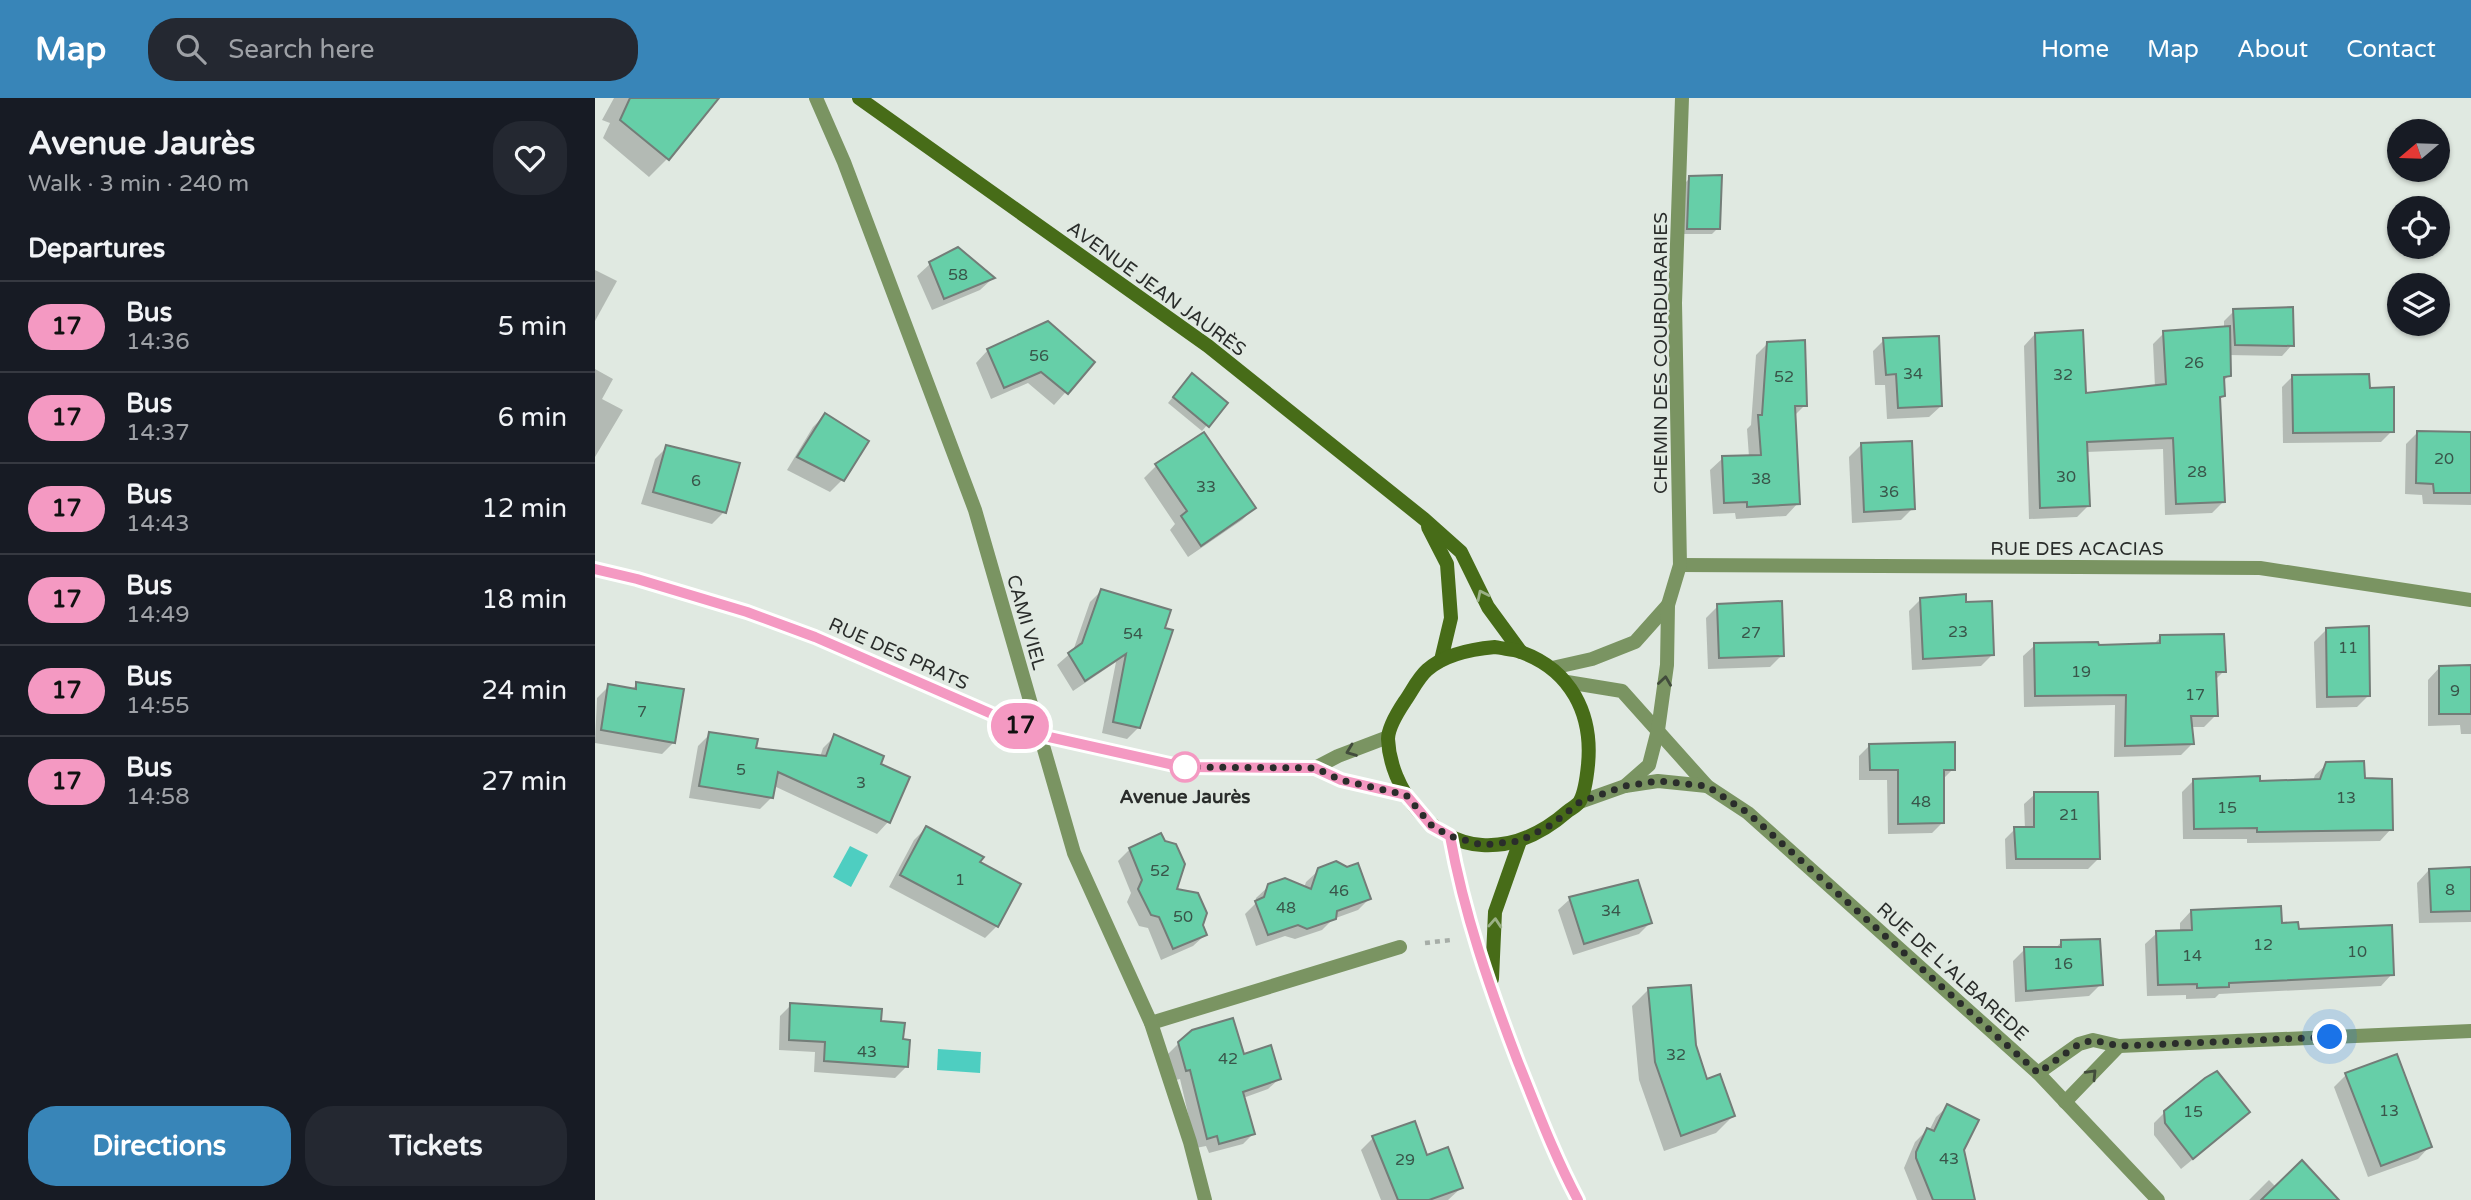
<!DOCTYPE html>
<html lang="en">
<head>
<meta charset="utf-8">
<style>
  :root { --surface:#171b24; --page:#242831; --text:#f1f3f6; --muted:#9ea1a6; --line:#363941; --accent:#3885b8 }
  body { margin:0; font-family:"Varela Round",sans-serif; background:var(--page); color:var(--text); height:100vh; display:flex; flex-direction:column; font-size:26px; white-space:nowrap }
  * { box-sizing:border-box; margin:0 }
  p { font-size:23px; color:var(--muted) }
  .icon { flex:none; width:38px; height:38px; fill:none; stroke:currentColor; stroke-width:2; stroke-linecap:round; stroke-linejoin:round }
  .map { position:relative; flex:1; overflow:hidden }
  .panel { display:flex; flex-direction:column; background:var(--surface); width:595px }
  .panel>* { flex:none }
  .badge { padding:0 14px; border-radius:23px; font-size:24px; line-height:46px }
  .needle { width:46px; rotate:251deg }
  .tools { position:absolute; left:1792px; top:21px; display:grid; gap:14px }
  .tools a { display:grid; place-items:center; width:63px; height:63px; border-radius:50%; background:var(--surface); box-shadow:0 2px 5px #0004; font-size:35px }
  .you { position:absolute; width:35px; height:35px; margin:-18px; border:5px solid #fff; border-radius:50%; background:#1a73e8; box-shadow:0 0 0 10px #1a73e833 }
  .map>.badge { position:absolute; translate:-50% -50%; box-shadow:0 0 0 4px #fff }
  h2 { padding:0 28px; font-size:26px; line-height:63px }
  .round { display:grid; place-items:center; flex:none; width:74px; height:74px; border-radius:28px; background:var(--page) }
  .summary { display:flex; align-items:center; justify-content:space-between; height:119px; padding:0 28px }
  h1 { font-size:33px; font-weight:700; line-height:52px }
  .cta { display:flex; gap:14px; margin-top:auto; padding:14px 28px }
  .cta a { flex:1; height:80px; border-radius:28px; background:var(--accent); color:#fff; font-size:28px; font-weight:700; line-height:80px; text-align:center }
  .cta a+a { background:var(--page); color:var(--text) }
  ul { padding:0; list-style:none }
  li { display:flex; align-items:center; gap:21px; height:91px; padding:0 28px; border-top:2px solid var(--line) }
  li div { flex:1 }
  li b { display:block; font-size:26px }
  li em { font-style:normal }
  li .badge { min-width:77px; font-weight:700; text-align:center }
  header { display:flex; align-items:center; gap:42px; box-sizing:border-box; height:98px; padding:0 35px; background:var(--accent); color:#fff }
  header strong { font-size:33px }
  nav { display:flex; gap:38px; margin-inline-start:auto; font-size:24px }
  .search { width:490px; height:63px; background:var(--page); display:flex; align-items:center; gap:18px; box-sizing:border-box; padding:0 24px; border-radius:28px; color:var(--muted); font-size:26px }
  main { display:flex; flex:1; min-height:0 }
  .map>svg:first-child { display:block }
</style>
</head>
<body>
<header>
<strong>Map</strong>
<div class="search"><svg class="icon" aria-label="search" viewBox="0 0 24 24"><circle cx="10" cy="10" r="6"/><path d="M15 15l6 6"/></svg>Search here</div>
<nav><a>Home</a><a>Map</a><a>About</a><a>Contact</a></nav>
</header>
<main>
<section class="panel">
<div class="summary"><div><h1>Avenue Jaurès</h1><p>Walk · 3 min · 240 m</p></div><a class="round"><svg class="icon" aria-label="heart" viewBox="0 0 24 24"><path d="M12 20l-8-8c-3-5 5-10 8-4 3-6 11-1 8 4z"/></svg></a></div>
<h2>Departures</h2>
<ul>
<li><span class="badge" style="background:#f499c2;color:#111">17</span><div><b>Bus</b><p>14:36</p></div><em>5 min</em></li>
<li><span class="badge" style="background:#f499c2;color:#111">17</span><div><b>Bus</b><p>14:37</p></div><em>6 min</em></li>
<li><span class="badge" style="background:#f499c2;color:#111">17</span><div><b>Bus</b><p>14:43</p></div><em>12 min</em></li>
<li><span class="badge" style="background:#f499c2;color:#111">17</span><div><b>Bus</b><p>14:49</p></div><em>18 min</em></li>
<li><span class="badge" style="background:#f499c2;color:#111">17</span><div><b>Bus</b><p>14:55</p></div><em>24 min</em></li>
<li><span class="badge" style="background:#f499c2;color:#111">17</span><div><b>Bus</b><p>14:58</p></div><em>27 min</em></li>
</ul>
<div class="cta"><a>Directions</a><a>Tickets</a></div>
</section>
<div class="map">
<svg width="1876" height="1102" viewBox="0 0 1876 1102">
  <rect width="100%" height="100%" fill="#e0e9e1"/>
  <g fill="#4ecec1">
    <path d="M 255,748 L 273,757 L 256,789 L 238,779 Z"/>
    <path d="M 343,951 L 386,954 L 385,975 L 342,972 Z"/>
  </g>
  <g fill="#0003">
    <path d="M 19,0 L 122,0 L 72,61 L 54,79 L 8,40 L 15,25 L 7,22 Z"/>
    <path d="M 1095,80 L 1123,130 L 1117,136 L 1087,136 L 1089,86 Z"/>
    <path d="M 335,166 L 397,181 L 385,192 L 337,212 L 322,178 Z"/>
    <path d="M 0,172 L 22,183 L 0,223 Z"/>
    <path d="M 1639,213 L 1697,247 L 1687,258 L 1634,257 L 1634,277 L 1628,284 L 1628,298 L 1623,303 L 1629,403 L 1617,415 L 1570,417 L 1568,351 L 1491,354 L 1494,407 L 1482,419 L 1434,421 L 1429,248 L 1440,236 L 1489,297 L 1560,289 L 1558,246 L 1569,235 L 1629,230 L 1629,223 Z"/>
    <path d="M 1289,242 L 1346,308 L 1334,319 L 1292,321 L 1290,287 L 1280,287 L 1278,253 Z"/>
    <path d="M 1173,245 L 1210,307 L 1198,319 L 1203,405 L 1191,418 L 1141,421 L 1140,415 L 1118,416 L 1115,372 L 1128,360 L 1154,359 L 1152,331 L 1156,327 L 1161,257 Z"/>
    <path d="M 393,252 L 498,264 L 459,307 L 433,285 L 396,301 L 381,265 Z"/>
    <path d="M 0,271 L 18,281 L 7,301 L 28,312 L 0,359 Z"/>
    <path d="M 1698,278 L 1774,291 L 1797,333 L 1786,344 L 1688,345 L 1687,289 Z"/>
    <path d="M 591,283 L 612,327 L 607,333 L 573,305 Z"/>
    <path d="M 230,317 L 271,344 L 247,382 L 235,394 L 192,372 L 218,329 Z"/>
    <path d="M 1822,335 L 1876,336 L 1876,407 L 1828,406 L 1827,397 L 1810,396 L 1811,346 Z"/>
    <path d="M 1266,347 L 1318,410 L 1306,422 L 1257,425 L 1254,359 Z"/>
    <path d="M 72,349 L 129,414 L 117,426 L 46,406 L 60,361 Z"/>
    <path d="M 561,368 L 659,410 L 647,422 L 593,459 L 575,432 L 580,426 L 549,380 Z"/>
    <path d="M 506,493 L 574,514 L 544,629 L 532,641 L 507,635 L 521,564 L 478,593 L 462,567 L 478,553 L 495,504 Z"/>
    <path d="M 1326,501 L 1369,506 L 1398,556 L 1386,568 L 1317,572 L 1314,513 Z"/>
    <path d="M 1123,508 L 1187,557 L 1175,569 L 1113,571 L 1111,520 Z"/>
    <path d="M 1731,532 L 1774,597 L 1762,609 L 1721,610 L 1719,544 Z"/>
    <path d="M 1566,539 L 1629,573 L 1620,582 L 1621,617 L 1609,629 L 1595,629 L 1597,646 L 1586,657 L 1519,659 L 1520,607 L 1429,609 L 1428,558 L 1440,547 L 1502,549 L 1558,547 Z"/>
    <path d="M 1845,569 L 1876,569 L 1876,636 L 1866,636 L 1865,627 L 1833,628 L 1833,582 Z"/>
    <path d="M 42,586 L 79,644 L 67,656 L 0,645 L 2,600 L 14,588 L 36,592 Z"/>
    <path d="M 115,636 L 159,651 L 225,659 L 228,650 L 240,638 L 284,666 L 293,724 L 282,736 L 179,688 L 177,699 L 165,711 L 94,700 L 103,648 Z"/>
    <path d="M 1275,647 L 1358,671 L 1347,682 L 1348,724 L 1337,735 L 1293,736 L 1292,682 L 1264,682 L 1264,658 Z"/>
    <path d="M 1732,666 L 1768,682 L 1796,731 L 1785,743 L 1652,745 L 1652,741 L 1588,741 L 1587,694 L 1599,682 L 1664,685 L 1718,683 L 1720,677 Z"/>
    <path d="M 1440,696 L 1503,761 L 1493,771 L 1411,771 L 1410,741 L 1420,731 L 1430,731 L 1429,706 Z"/>
    <path d="M 331,730 L 382,765 L 402,828 L 390,840 L 294,789 L 319,742 Z"/>
    <path d="M 535,751 L 579,792 L 606,827 L 610,837 L 598,848 L 566,862 L 553,830 L 544,828 L 532,804 L 536,795 L 523,763 Z"/>
    <path d="M 1876,770 L 1876,824 L 1824,825 L 1822,785 L 1834,772 Z"/>
    <path d="M 724,772 L 774,801 L 763,812 L 738,821 L 727,832 L 700,841 L 690,838 L 661,848 L 650,816 L 660,806 L 661,800 L 674,788 L 709,790 L 711,784 Z"/>
    <path d="M 975,801 L 1055,825 L 1044,836 L 978,857 L 963,812 Z"/>
    <path d="M 1596,813 L 1685,827 L 1797,876 L 1786,888 L 1624,896 L 1620,900 L 1591,901 L 1591,897 L 1552,898 L 1550,846 L 1562,835 L 1585,834 L 1585,825 Z"/>
    <path d="M 1467,843 L 1506,886 L 1494,898 L 1420,904 L 1418,863 L 1430,851 L 1460,851 Z"/>
    <path d="M 1054,891 L 1099,948 L 1111,983 L 1138,1018 L 1121,1035 L 1069,1053 L 1044,982 L 1037,908 Z"/>
    <path d="M 196,907 L 284,924 L 307,943 L 311,969 L 300,980 L 219,974 L 220,954 L 184,952 L 185,918 Z"/>
    <path d="M 584,945 L 648,958 L 684,981 L 673,991 L 648,1000 L 658,1036 L 648,1046 L 614,1055 L 611,1048 L 601,1050 L 585,981 L 581,982 L 573,956 Z"/>
    <path d="M 1751,977 L 1835,1048 L 1823,1061 L 1773,1079 L 1739,989 Z"/>
    <path d="M 1353,1008 L 1367,1052 L 1371,1102 L 1322,1102 L 1309,1070 L 1320,1044 L 1332,1032 L 1334,1033 L 1341,1019 Z"/>
    <path d="M 1570,1014 L 1642,1025 L 1586,1071 L 1559,1037 L 1559,1025 Z"/>
    <path d="M 778,1040 L 831,1059 L 866,1090 L 853,1102 L 786,1102 L 766,1052 Z"/>
    <path d="M 1674,1082 L 1681,1089 L 1739,1102 L 1654,1102 Z"/>
  </g>
  <g fill="#66cfa8" stroke="#737d78" stroke-width="2">
    <path d="M 35,0 L 124,0 L 74,62 L 25,22 Z"/>
    <path d="M 1127,77 L 1125,131 L 1092,131 L 1094,78 Z"/>
    <path d="M 363,149 L 400,180 L 349,201 L 334,164 Z"/>
    <path d="M 1698,209 L 1699,248 L 1640,247 L 1638,211 Z"/>
    <path d="M 453,223 L 500,264 L 473,296 L 446,274 L 409,290 L 392,251 Z"/>
    <path d="M 1635,228 L 1636,278 L 1629,279 L 1630,298 L 1625,299 L 1630,404 L 1581,406 L 1578,340 L 1492,344 L 1495,408 L 1445,410 L 1440,235 L 1488,232 L 1491,295 L 1571,286 L 1568,233 Z"/>
    <path d="M 1344,238 L 1347,308 L 1303,310 L 1301,276 L 1291,277 L 1288,240 Z"/>
    <path d="M 1210,242 L 1212,308 L 1200,308 L 1205,406 L 1152,409 L 1152,404 L 1129,405 L 1127,358 L 1166,357 L 1163,317 L 1167,317 L 1172,244 Z"/>
    <path d="M 597,275 L 633,305 L 614,329 L 578,299 Z"/>
    <path d="M 1774,276 L 1775,290 L 1799,289 L 1799,334 L 1698,335 L 1697,277 Z"/>
    <path d="M 230,315 L 274,343 L 249,383 L 202,359 Z"/>
    <path d="M 1822,333 L 1876,334 L 1876,395 L 1839,395 L 1838,386 L 1821,385 Z"/>
    <path d="M 609,334 L 661,410 L 606,448 L 586,418 L 592,413 L 560,366 Z"/>
    <path d="M 1317,343 L 1320,411 L 1269,414 L 1266,345 Z"/>
    <path d="M 71,347 L 145,365 L 131,415 L 58,394 Z"/>
    <path d="M 506,491 L 576,512 L 570,530 L 578,532 L 545,630 L 518,624 L 531,556 L 490,583 L 473,555 L 487,545 Z"/>
    <path d="M 1371,496 L 1371,504 L 1397,503 L 1399,557 L 1328,561 L 1325,500 Z"/>
    <path d="M 1187,503 L 1189,558 L 1124,560 L 1122,506 Z"/>
    <path d="M 1774,528 L 1775,598 L 1732,599 L 1731,530 Z"/>
    <path d="M 1629,536 L 1631,574 L 1621,574 L 1623,618 L 1596,618 L 1599,646 L 1530,648 L 1531,597 L 1440,598 L 1439,545 L 1503,544 L 1504,547 L 1565,545 L 1565,537 Z"/>
    <path d="M 1876,567 L 1876,616 L 1844,616 L 1844,568 Z"/>
    <path d="M 41,584 L 89,591 L 80,645 L 6,632 L 13,586 L 41,591 Z"/>
    <path d="M 114,634 L 163,641 L 161,650 L 231,658 L 239,636 L 289,658 L 286,666 L 315,679 L 295,725 L 183,674 L 178,700 L 104,688 Z"/>
    <path d="M 1360,644 L 1360,672 L 1349,672 L 1349,725 L 1303,726 L 1303,672 L 1275,672 L 1274,646 Z"/>
    <path d="M 1769,663 L 1770,680 L 1797,681 L 1798,732 L 1662,734 L 1662,730 L 1599,731 L 1598,681 L 1665,678 L 1665,683 L 1725,681 L 1731,664 Z"/>
    <path d="M 1439,694 L 1503,694 L 1505,761 L 1421,761 L 1419,729 L 1439,729 Z"/>
    <path d="M 331,728 L 389,759 L 385,764 L 426,786 L 403,829 L 305,777 Z"/>
    <path d="M 566,735 L 570,743 L 581,746 L 590,766 L 582,791 L 603,795 L 612,815 L 608,827 L 612,837 L 578,851 L 564,819 L 556,817 L 543,791 L 547,782 L 534,750 Z"/>
    <path d="M 741,763 L 752,769 L 763,765 L 776,801 L 742,813 L 741,821 L 712,831 L 703,827 L 673,837 L 660,803 L 669,799 L 673,786 L 690,780 L 716,791 L 723,770 Z"/>
    <path d="M 1876,769 L 1876,813 L 1836,814 L 1834,771 Z"/>
    <path d="M 1043,782 L 1057,825 L 989,846 L 974,799 Z"/>
    <path d="M 1686,808 L 1687,825 L 1703,824 L 1704,831 L 1797,827 L 1799,877 L 1634,885 L 1634,889 L 1602,890 L 1602,886 L 1563,887 L 1561,833 L 1597,832 L 1596,812 Z"/>
    <path d="M 1505,841 L 1508,887 L 1431,893 L 1429,849 L 1466,849 L 1466,842 Z"/>
    <path d="M 1096,887 L 1101,947 L 1112,981 L 1125,976 L 1140,1018 L 1086,1038 L 1060,964 L 1053,890 Z"/>
    <path d="M 195,905 L 287,911 L 286,923 L 310,925 L 308,941 L 315,942 L 313,969 L 229,963 L 230,944 L 194,942 Z"/>
    <path d="M 638,920 L 649,956 L 676,947 L 686,981 L 648,994 L 660,1036 L 624,1046 L 622,1038 L 612,1041 L 595,972 L 591,973 L 583,944 L 597,932 Z"/>
    <path d="M 1802,956 L 1837,1049 L 1786,1068 L 1750,975 Z"/>
    <path d="M 1622,973 L 1655,1014 L 1598,1061 L 1570,1025 L 1569,1013 L 1610,980 Z"/>
    <path d="M 1352,1006 L 1384,1022 L 1369,1052 L 1380,1102 L 1338,1102 L 1321,1060 L 1321,1054 L 1332,1030 L 1339,1033 Z"/>
    <path d="M 820,1023 L 832,1057 L 853,1049 L 868,1090 L 834,1102 L 803,1102 L 777,1038 Z"/>
    <path d="M 1707,1062 L 1744,1102 L 1666,1102 Z"/>
  </g>
  <g fill="none" stroke-linecap="round" stroke-linejoin="round">
    <path stroke="#a6ada7" stroke-width="4.5" stroke-dasharray="5 5" stroke-linecap="butt" d="M 830,845 L 856,842"/>
    <path stroke="#7a9462" stroke-width="14" d="M 556,925 L 805,849"/>
    <g stroke="#7a9462" stroke-width="14">
      <path d="M 221,0 L 249,64 L 380,412 L 479,755 L 556,925 L 595,1044 L 610,1102"/>
      <path d="M 1085,467 L 1665,470 L 1876,502"/>
      <path d="M 0,471 L 42,481 L 152,514 L 220,539 L 445,637 L 588,669 L 720,670 L 746,682 L 811,697"/>
      <path d="M 957,570 L 997,561 L 1040,544 L 1073,507"/>
      <path d="M 972,584 L 1027,593 L 1112,688 L 1153,715 L 1443,975 L 1563,1102"/>
      <path d="M 720,670 L 743,658 L 793,639"/>
      <path d="M 1030,688 L 1054,667 L 1063,632 L 1072,567 L 1073,507 L 1085,467 L 1080,205 L 1087,0"/>
      <path d="M 985,704 L 1030,688 L 1063,683 L 1112,688"/>
      <path d="M 1443,975 L 1484,946 L 1498,942 L 1524,948 L 1876,933"/>
      <path d="M 1470,1004 L 1524,948"/>
    </g>
    <g stroke="#476c18" stroke-width="14">
      <path d="M 264,0 L 613,248 L 829,421 L 866,454 L 893,509 L 926,554"/>
      <path d="M 833,429 L 852,466 L 856,520 L 846,562"/>
      <path d="M 900,549 C 909,551 919,551 926,554 C 976,572 998,616 993,667 C 992,677 990,694 985,703 C 983,707 977,710 973,713 C 949,734 920,749 887,747 C 836,744 795,690 793,641 C 793,629 804,612 810,603 C 817,593 823,580 832,572 C 850,556 877,551 900,549 Z"/>
      <path d="M 855,738 C 869,816 895,891 923,964 C 942,1011 959,1057 983,1102"/>
      <path d="M 897,881 L 900,814 L 925,743"/>
    </g>
  </g>
  <defs><path id="oneway-chevron" d="M-2-3.5L2.5 0L-2 3.5" fill="none" stroke-width="1.6" stroke-linecap="round" stroke-linejoin="round" transform="scale(1.75)"/></defs>
  <g stroke="#9bb187">
    <use href="#oneway-chevron" transform="translate(887 497) rotate(-116)"/>
    <use href="#oneway-chevron" transform="translate(900 825) rotate(-86)"/>
  </g>
  <g stroke="#424c3c">
    <use href="#oneway-chevron" transform="translate(1070 583) rotate(-82)"/>
    <use href="#oneway-chevron" transform="translate(756 653) rotate(159)"/>
    <use href="#oneway-chevron" transform="translate(1497 976) rotate(-46)"/>
  </g>
  <g fill="none" stroke-linecap="round" stroke-linejoin="round">
    <g stroke="#fff" stroke-width="16">
      <path id="line" d="M 0,471 L 42,481 L 152,514 L 220,539 L 445,637 L 588,669 L 720,670 L 746,682 L 811,697 L 837,728 L 855,738 C 869,816 895,891 923,964 C 942,1011 959,1057 983,1102"/>
    </g>
    <use href="#line" stroke="#f499c2" stroke-width="10"/>
    <path stroke="#2a2d2b" stroke-width="7" stroke-dasharray="0 12.6" d="M 590,669 L 720,670 L 746,682 L 811,697 L 837,728 L 855,738 L 887,747 L 925,743 L 956,727 L 985,704 L 1030,688 L 1063,683 L 1112,688 L 1153,715 L 1443,975 L 1484,946 L 1498,942 L 1524,948 L 1735,939"/>
  </g>
  <circle fill="#fff" stroke="#f499c2" stroke-width="3.5" cx="590" cy="669" r="14"/>
  <g text-anchor="middle" stroke-width="5" stroke-linejoin="round" paint-order="stroke">
    <g font-size="16" fill="#39564a">
      <text x="363" y="182">58</text>
      <text x="444" y="263">56</text>
      <text x="1599" y="270">26</text>
      <text x="1318" y="281">34</text>
      <text x="1468" y="282">32</text>
      <text x="1189" y="284">52</text>
      <text x="1849" y="366">20</text>
      <text x="1602" y="379">28</text>
      <text x="1471" y="384">30</text>
      <text x="1166" y="386">38</text>
      <text x="101" y="388">6</text>
      <text x="611" y="394">33</text>
      <text x="1294" y="399">36</text>
      <text x="1363" y="539">23</text>
      <text x="1156" y="540">27</text>
      <text x="538" y="541">54</text>
      <text x="1753" y="555">11</text>
      <text x="1486" y="579">19</text>
      <text x="1860" y="598">9</text>
      <text x="1600" y="602">17</text>
      <text x="47" y="619">7</text>
      <text x="146" y="677">5</text>
      <text x="266" y="690">3</text>
      <text x="1751" y="705">13</text>
      <text x="1326" y="709">48</text>
      <text x="1632" y="715">15</text>
      <text x="1474" y="722">21</text>
      <text x="565" y="778">52</text>
      <text x="365" y="787">1</text>
      <text x="1855" y="797">8</text>
      <text x="744" y="798">46</text>
      <text x="691" y="815">48</text>
      <text x="1016" y="818">34</text>
      <text x="588" y="824">50</text>
      <text x="1668" y="852">12</text>
      <text x="1762" y="859">10</text>
      <text x="1597" y="863">14</text>
      <text x="1468" y="871">16</text>
      <text x="272" y="959">43</text>
      <text x="1081" y="962">32</text>
      <text x="633" y="966">42</text>
      <text x="1794" y="1018">13</text>
      <text x="1598" y="1019">15</text>
      <text x="1354" y="1066">43</text>
      <text x="810" y="1067">29</text>
    </g>
    <g font-size="19" fill="#2a2d2b" stroke="#e0e9e1">
      <text transform="translate(562 190) rotate(36)" y="7">AVENUE JEAN JAURÈS</text>
      <text transform="translate(1065 255) rotate(-90)" y="7">CHEMIN DES COURDURARIES</text>
      <text x="1482" y="457">RUE DES ACACIAS</text>
      <text transform="translate(432 524) rotate(74)" y="7">CAMI VIEL</text>
      <text transform="translate(304 555) rotate(24)" y="7">RUE DES PRATS</text>
      <text transform="translate(1358 873) rotate(42)" y="7">RUE DE L'ALBAREDE</text>
    </g>
    <g font-size="19" font-weight="bold" fill="#2a2d2b" stroke="#e0e9e1">
      <text x="590" y="705">Avenue Jaurès</text>
    </g>
  </g>
</svg>
<div class="tools">
<a><svg class="needle" viewBox="-14 -14 28 28"><path d="M0-13l5 13h-10z" fill="#e53935"/><path d="M0 13l5-13h-10z" fill="#9ea1a6"/></svg></a>
<a><svg class="icon" aria-label="locate" viewBox="0 0 24 24"><circle cx="12" cy="12" r="6"/><path d="M12 2v4M12 18v4M2 12h4M18 12h4"/></svg></a>
<a><svg class="icon" aria-label="layers" viewBox="0 0 24 24"><path d="M12 4l9 5-9 5-9-5zM3 14l9 5 9-5"/></svg></a>
</div>
<div class="you" style="left:1735px;top:939px"></div>
<b class="badge" style="left:425px;top:628px;background:#f499c2;color:#111">17</b>
</div>
</main>
</body>
</html>
